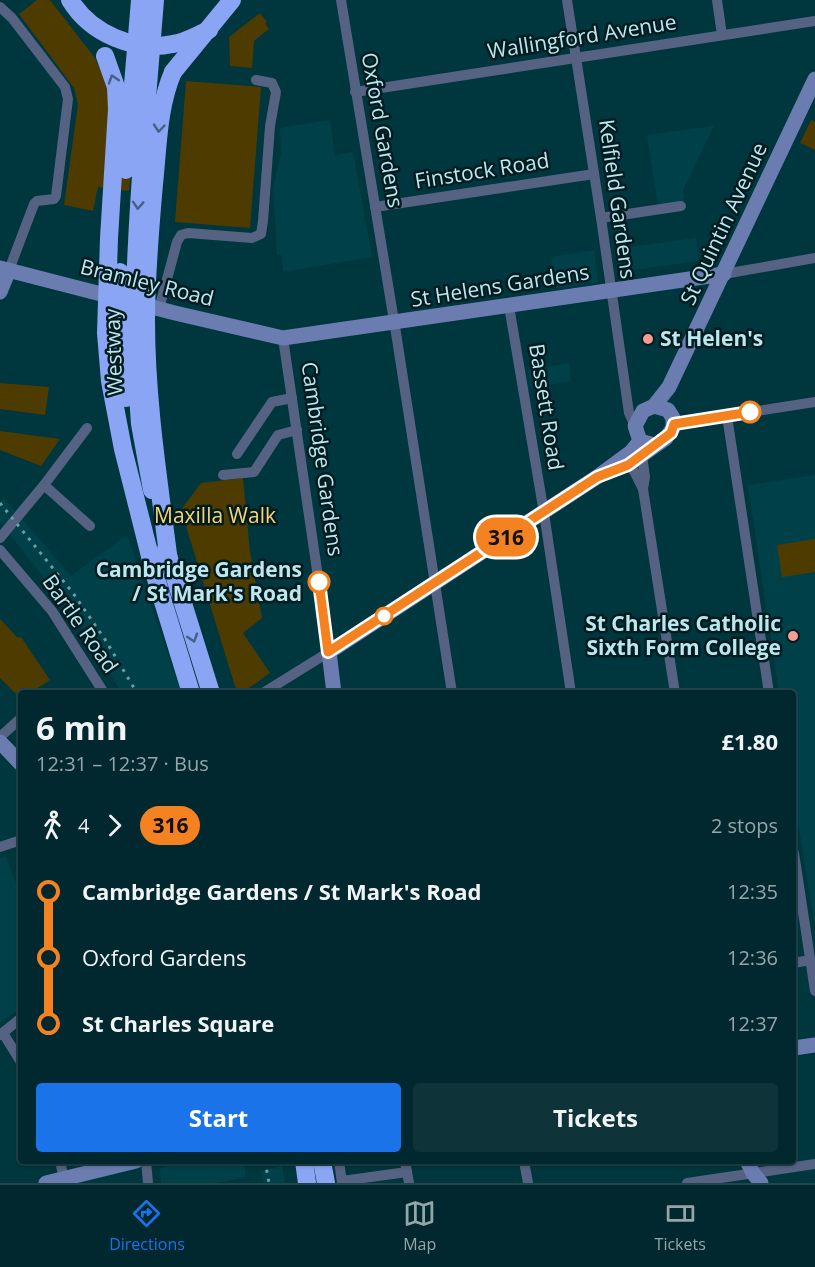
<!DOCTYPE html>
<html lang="en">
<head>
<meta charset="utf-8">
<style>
  :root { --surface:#00282e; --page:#0e343a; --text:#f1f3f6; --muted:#95a6aa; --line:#22444a; --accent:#1a73e8 }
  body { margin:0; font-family:"Open Sans",sans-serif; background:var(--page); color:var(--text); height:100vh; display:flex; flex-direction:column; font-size:22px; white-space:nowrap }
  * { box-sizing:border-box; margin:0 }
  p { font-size:20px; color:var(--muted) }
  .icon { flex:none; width:33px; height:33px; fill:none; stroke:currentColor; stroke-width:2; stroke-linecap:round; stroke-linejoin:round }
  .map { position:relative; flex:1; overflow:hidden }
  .panel { position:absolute; left:18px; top:690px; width:778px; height:474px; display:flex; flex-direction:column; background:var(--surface); border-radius:6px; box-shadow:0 2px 4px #0004,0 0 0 2px var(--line) }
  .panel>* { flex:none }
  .badge { padding:0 12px; border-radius:20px; font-size:21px; line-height:39px }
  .map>.badge { position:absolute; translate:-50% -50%; box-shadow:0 0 0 3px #fff }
  .legs { display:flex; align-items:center; gap:9px; height:66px; padding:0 18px; font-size:20px }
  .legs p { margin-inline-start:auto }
  .headline { display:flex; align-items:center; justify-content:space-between; height:102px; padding:0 18px }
  h1 { font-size:33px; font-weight:700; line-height:45px }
  .action { display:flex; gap:12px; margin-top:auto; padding:12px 18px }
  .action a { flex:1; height:69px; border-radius:6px; background:var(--accent); color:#fff; font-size:24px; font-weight:700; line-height:69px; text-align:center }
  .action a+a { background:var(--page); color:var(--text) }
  ul { padding:0 18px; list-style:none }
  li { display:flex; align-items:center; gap:21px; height:66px; font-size:22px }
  li i { display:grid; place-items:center; width:9px; height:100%; margin:0 8px; background:currentColor }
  li i::after { content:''; width:15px; height:15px; margin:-8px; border:4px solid; border-radius:50%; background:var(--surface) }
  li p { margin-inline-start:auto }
  li:first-child i { background:linear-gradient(#0000 50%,currentColor 0) }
  li:last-child i { background:linear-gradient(currentColor 50%,#0000 0) }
  .tabs { display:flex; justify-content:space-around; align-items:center; height:84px; border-top:2px solid var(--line); background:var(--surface); font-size:16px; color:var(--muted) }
  .tabs a { display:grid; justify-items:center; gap:3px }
  .tabs .current { color:var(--accent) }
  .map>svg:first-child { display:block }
</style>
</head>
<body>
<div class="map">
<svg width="815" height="1183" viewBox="0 0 815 1183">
  <rect width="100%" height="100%" fill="#00363d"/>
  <g fill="#004149">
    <path d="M 330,120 L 335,155 L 353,152 L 372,257 L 283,272 L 282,255 L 277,255 L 273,189 L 281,154 L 280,128 Z"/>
    <path d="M 714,126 L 683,190 L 684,202 L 658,205 L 647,135 Z"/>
    <path d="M 696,238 L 698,261 L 619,272 L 615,249 Z"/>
    <path d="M 594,250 L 598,282 L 556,288 L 551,257 Z"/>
    <path d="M 569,363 L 571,381 L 531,388 L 528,370 Z"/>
    <path d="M 815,475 L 815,922 L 814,922 L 794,798 L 794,693 L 779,693 L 748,485 Z"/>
    <path d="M 4,498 L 71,576 L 127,535 L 181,693 L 122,693 L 75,617 L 0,522 L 0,503 Z"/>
    <path d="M 6,856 L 21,900 L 21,1008 L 0,1023 L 0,858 Z"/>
    <path d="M 190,1161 L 243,1161 L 246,1177 L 217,1183 L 161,1183 L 160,1168 Z"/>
    <path d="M 282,1166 L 285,1183 L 263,1183 L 261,1171 Z"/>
  </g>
  <g fill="#4e3b00">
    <path d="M 37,0 L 50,0 L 95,58 L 134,143 L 129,191 L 98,187 L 93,211 L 64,205 L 78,104 L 74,88 L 19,14 Z"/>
    <path d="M 260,13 L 267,22 L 265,23 L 269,29 L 254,41 L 252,68 L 230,66 L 229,37 Z"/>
    <path d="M 186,81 L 261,87 L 250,228 L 175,222 Z"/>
    <path d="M 811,120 L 815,122 L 815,150 L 800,143 Z"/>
    <path d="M 0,383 L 49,387 L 45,415 L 0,409 Z"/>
    <path d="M 0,431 L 60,439 L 41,466 L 0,450 Z"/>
    <path d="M 243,478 L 250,552 L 262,618 L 243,633 L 270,673 L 242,693 L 237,693 L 182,513 L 183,507 L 201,483 Z"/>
    <path d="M 815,539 L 815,572 L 782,577 L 777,545 Z"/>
    <path d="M 0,619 L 18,638 L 21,637 L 50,680 L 30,693 L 21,693 L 21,699 L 0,678 Z"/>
  </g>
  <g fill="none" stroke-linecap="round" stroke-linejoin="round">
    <g stroke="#566282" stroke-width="10">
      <path d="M 341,0 L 396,333 L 452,693"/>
      <path d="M 567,0 L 601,218 L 629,413 L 635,426"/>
      <path d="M 717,0 L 722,35"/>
      <path d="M 0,7 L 12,18 L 65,87 L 68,99 L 56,196 L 54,199 L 37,201 L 34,204 L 9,270"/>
      <path d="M 355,92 L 815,21"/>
      <path d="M 375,207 L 594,174"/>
      <path d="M 601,218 L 681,206"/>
      <path d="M 724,274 L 815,258"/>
      <path d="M 509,306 L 544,513 L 571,693"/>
      <path d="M 159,309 L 177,242 L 181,235 L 188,233 L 252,238 L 261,234 L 263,221 L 270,126 L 276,92 L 272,83 L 256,80"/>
      <path d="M 727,416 L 769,693"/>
      <path d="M 674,424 L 815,402"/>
      <path d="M 237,454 L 272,402 L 292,398"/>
      <path d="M 642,455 L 645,477 L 643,489 L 675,693"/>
      <path d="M 628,465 L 634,471 L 643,489"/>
      <path d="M 223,475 L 254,472 L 278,435 L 297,430"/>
      <path d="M 44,485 L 90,526"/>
      <path d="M 0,538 L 44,485 L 87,428"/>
      <path d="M 0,550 L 52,611 L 104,693"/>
      <path d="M 263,693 L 329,652 L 283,338"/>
      <path d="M 0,737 L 21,718"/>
      <path d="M 0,847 L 21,840"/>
      <path d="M 794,853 L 815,991"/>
      <path d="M 794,963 L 810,960"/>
      <path d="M 3,1033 L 21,1062"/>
      <path d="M 0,1035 L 21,1018"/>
      <path d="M 60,1161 L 64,1179"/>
      <path d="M 146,1161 L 148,1183"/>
      <path d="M 339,1161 L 342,1183"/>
      <path d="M 405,1161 L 409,1183"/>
      <path d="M 524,1161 L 528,1183"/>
      <path d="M 342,1181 L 407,1172"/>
      <path d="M 687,1183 L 815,1164"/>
    </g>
    <g stroke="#6b7db0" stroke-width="15">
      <path d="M 0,268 L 175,313 L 283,338 L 724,274"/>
      <path d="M 0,292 L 9,270"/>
      <path d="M 654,406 L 669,387 L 815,79"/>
      <path d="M 629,464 L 666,438 L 673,428 L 673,418 L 668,410 L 654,406 L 643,411 L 635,426 L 640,441 L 654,445"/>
      <path d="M 334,693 L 329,652 L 597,477 L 631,452 L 640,441"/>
      <path d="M 0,742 L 21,764"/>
      <path d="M 794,1048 L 815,1045"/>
      <path d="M 747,1161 L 753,1173 L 761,1183"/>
      <path d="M 46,1183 L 136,1161"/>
    </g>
    <g stroke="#8aa5f4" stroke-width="18">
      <path d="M 70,0 C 91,34 134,52 173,44 C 186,42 197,35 209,30"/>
      <path d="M 173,72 L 232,0"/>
      <path d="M 120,337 L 126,398"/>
      <path d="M 134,338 L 140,424 L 152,490"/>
      <path d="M 166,549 L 211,693"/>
      <path d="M 151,558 L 154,572 L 191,693"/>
      <path d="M 304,1161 L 307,1183"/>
      <path d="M 322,1161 L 326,1183"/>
    </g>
    <g stroke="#6d9ca3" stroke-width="3" stroke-dasharray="3 6" stroke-linecap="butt">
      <path d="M 0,503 L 73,593 L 106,641 L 137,693"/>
      <path d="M 265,1161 L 269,1183"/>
    </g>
    <g stroke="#8aa5f4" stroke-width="18">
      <path d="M 105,56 L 116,87 L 117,109 L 109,238 L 106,333 L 110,381 L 123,449 L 154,572"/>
      <path d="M 126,170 L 140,0"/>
      <path d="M 120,272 L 120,337"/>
      <path d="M 134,338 C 135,225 146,113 155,0"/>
      <path d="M 169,562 C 159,482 146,402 146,321 C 146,275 150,229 154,184 C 158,146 158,107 173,72"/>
    </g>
  </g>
  <defs><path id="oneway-chevron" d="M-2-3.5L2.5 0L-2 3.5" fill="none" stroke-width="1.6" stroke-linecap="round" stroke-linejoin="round" transform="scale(1.5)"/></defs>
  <g stroke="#45608a">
    <use href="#oneway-chevron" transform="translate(113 79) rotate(-108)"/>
    <use href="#oneway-chevron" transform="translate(159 128) rotate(95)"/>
    <use href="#oneway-chevron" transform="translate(138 205) rotate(94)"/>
    <use href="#oneway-chevron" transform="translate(193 638) rotate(72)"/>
  </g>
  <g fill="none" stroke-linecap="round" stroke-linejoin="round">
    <g stroke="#fff" stroke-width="14">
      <path id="line-1" d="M 319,582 L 328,652 L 597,477 L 628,465 L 671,433 L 674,424 L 750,412"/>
    </g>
    <use href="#line-1" stroke="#f58220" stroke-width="9"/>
  </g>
  <g fill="#f59d90" stroke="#001c20" stroke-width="2">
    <circle cx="648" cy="339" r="6"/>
    <circle cx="793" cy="636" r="6"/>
  </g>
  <g fill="#fff" stroke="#f58220" stroke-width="3">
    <circle cx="750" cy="412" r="10"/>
    <circle cx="319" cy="582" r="10"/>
    <circle cx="384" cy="616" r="8"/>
  </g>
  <g text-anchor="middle" stroke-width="5" stroke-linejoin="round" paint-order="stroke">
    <g font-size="21" fill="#bde7ee" stroke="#001c20">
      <text transform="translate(582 37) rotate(-9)" y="7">Wallingford Avenue</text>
      <text transform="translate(382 130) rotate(80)" y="7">Oxford Gardens</text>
      <text transform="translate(482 171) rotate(-9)" y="7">Finstock Road</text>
      <text transform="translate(617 199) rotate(82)" y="7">Kelfield Gardens</text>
      <text transform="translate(724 224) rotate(-65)" y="7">St Quintin Avenue</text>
      <text transform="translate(147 283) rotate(14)" y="7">Bramley Road</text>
      <text transform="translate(500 286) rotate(-9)" y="7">St Helens Gardens</text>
      <text transform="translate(114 352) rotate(-92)" y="7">Westway</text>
      <text transform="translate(546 407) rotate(81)" y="7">Bassett Road</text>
      <text transform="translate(322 459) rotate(82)" y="7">Cambridge Gardens</text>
      <text transform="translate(80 624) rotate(55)" y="7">Bartle Road</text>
    </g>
    <g font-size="21" font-weight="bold" fill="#bde7ee" stroke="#001c20" text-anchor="start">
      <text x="660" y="346">St Helen's</text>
      <text x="781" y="631" text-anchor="end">St Charles Catholic<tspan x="781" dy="24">Sixth Form College</tspan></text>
    </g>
    <g font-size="21" fill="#f8d478" stroke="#001c20">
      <text x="215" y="523">Maxilla Walk</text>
    </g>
    <g font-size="21" font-weight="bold" fill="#bde7ee" stroke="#001c20" text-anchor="end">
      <text x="302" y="577">Cambridge Gardens<tspan x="302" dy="24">/ St Mark's Road</tspan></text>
    </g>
  </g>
</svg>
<b class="badge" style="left:506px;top:537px;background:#f58220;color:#111">316</b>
<section class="panel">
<div class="headline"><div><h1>6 min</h1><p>12:31 – 12:37 · Bus</p></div><b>£1.80</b></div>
<div class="legs"><svg class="icon" aria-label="walk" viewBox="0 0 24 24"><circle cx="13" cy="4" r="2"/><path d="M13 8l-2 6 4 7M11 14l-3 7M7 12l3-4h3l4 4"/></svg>4<svg class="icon" aria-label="forward" viewBox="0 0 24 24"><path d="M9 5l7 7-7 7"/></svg><b class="badge" style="background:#f58220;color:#111">316</b><p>2 stops</p></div>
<ul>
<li><i style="color:#f58220"></i><b>Cambridge Gardens / St Mark's Road</b><p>12:35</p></li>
<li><i style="color:#f58220"></i><span>Oxford Gardens</span><p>12:36</p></li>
<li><i style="color:#f58220"></i><b>St Charles Square</b><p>12:37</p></li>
</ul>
<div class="action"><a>Start</a><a>Tickets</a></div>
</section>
</div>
<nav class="tabs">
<a class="current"><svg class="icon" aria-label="directions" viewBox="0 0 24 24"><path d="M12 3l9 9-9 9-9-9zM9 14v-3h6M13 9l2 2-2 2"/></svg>Directions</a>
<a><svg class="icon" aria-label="map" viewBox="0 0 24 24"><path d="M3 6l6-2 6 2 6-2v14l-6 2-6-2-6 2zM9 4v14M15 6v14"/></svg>Map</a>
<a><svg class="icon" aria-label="tickets" viewBox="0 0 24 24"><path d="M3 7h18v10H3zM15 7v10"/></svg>Tickets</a>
</nav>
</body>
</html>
